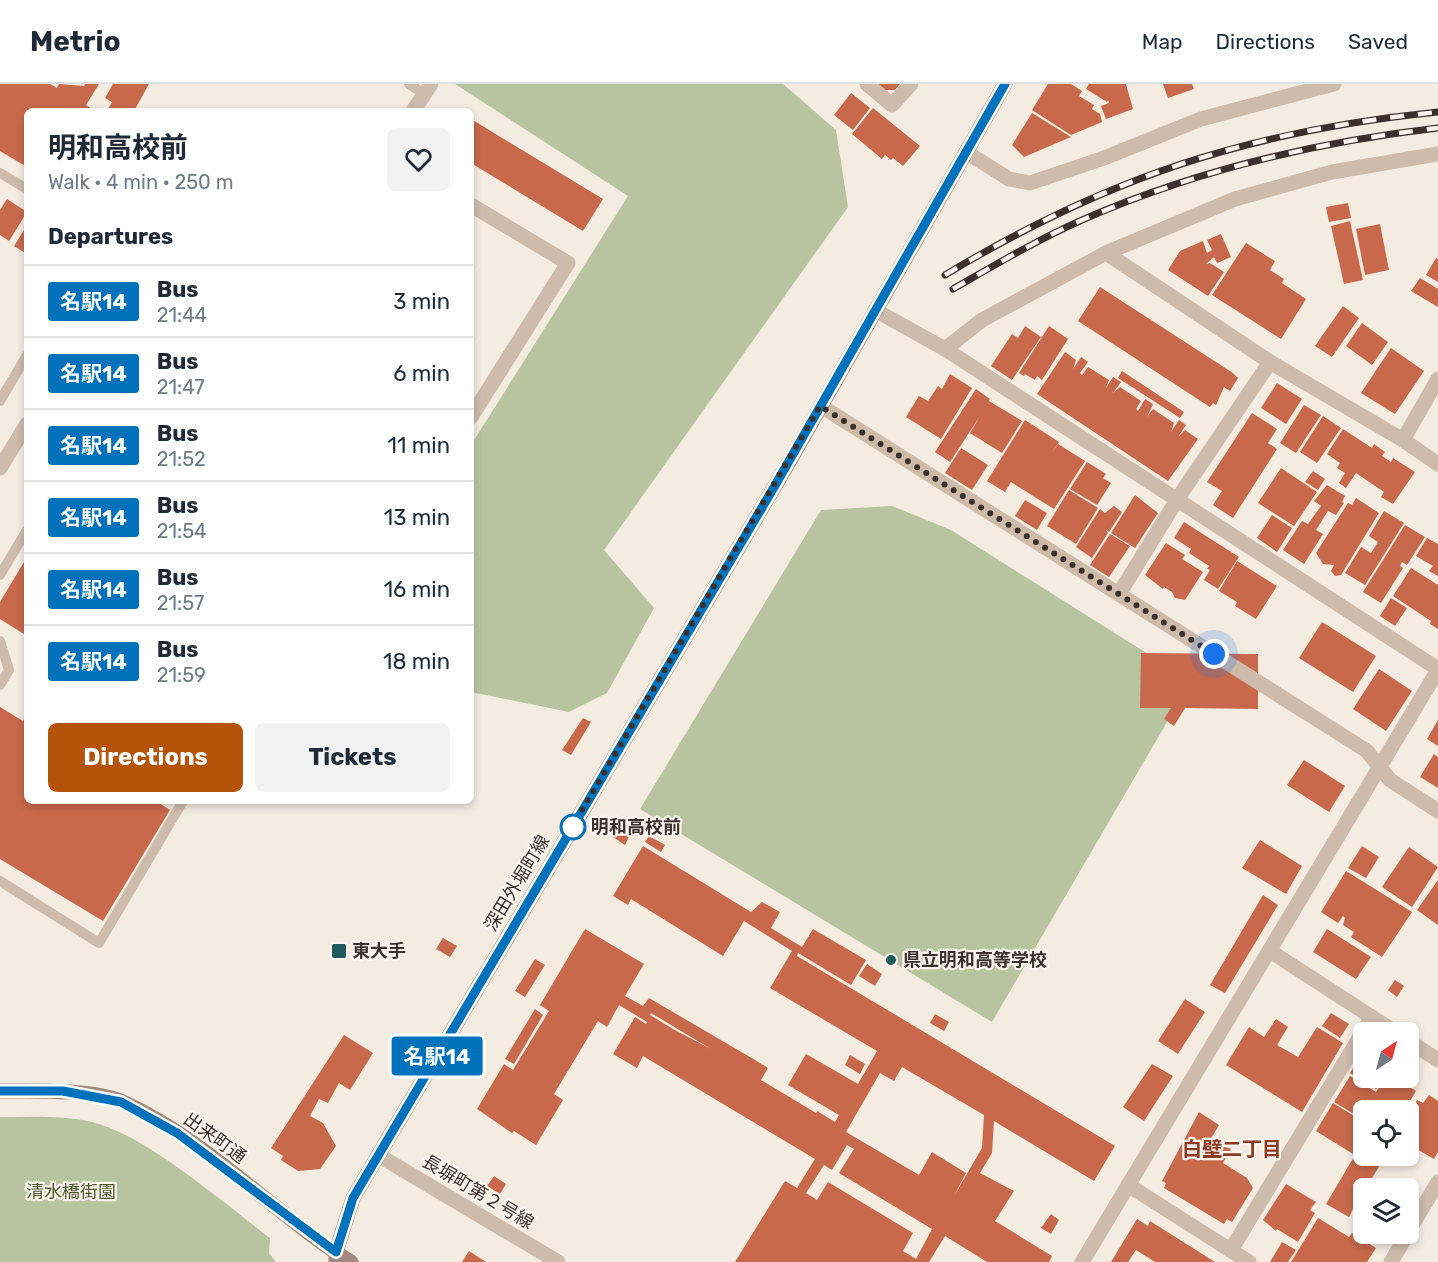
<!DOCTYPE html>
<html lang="en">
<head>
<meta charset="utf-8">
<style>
  :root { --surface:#fff; --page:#f2f2f3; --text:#1f2937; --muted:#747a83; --line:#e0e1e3; --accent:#b45309 }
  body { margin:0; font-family:Rubik,"Noto Sans JP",sans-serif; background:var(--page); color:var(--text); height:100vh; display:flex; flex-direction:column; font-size:22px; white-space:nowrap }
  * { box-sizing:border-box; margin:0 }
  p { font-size:20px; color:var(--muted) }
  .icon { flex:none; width:33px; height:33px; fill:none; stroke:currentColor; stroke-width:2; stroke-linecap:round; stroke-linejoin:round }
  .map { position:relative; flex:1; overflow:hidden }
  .panel { position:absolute; left:24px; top:24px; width:450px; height:696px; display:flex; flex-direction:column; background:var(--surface); border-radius:9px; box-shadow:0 3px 9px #0003 }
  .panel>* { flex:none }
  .badge { padding:0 12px; border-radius:4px; font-size:21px; line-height:39px }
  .needle { width:39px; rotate:36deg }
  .controls { position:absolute; left:1353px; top:938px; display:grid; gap:12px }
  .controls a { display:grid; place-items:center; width:66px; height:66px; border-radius:9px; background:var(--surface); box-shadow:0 3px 9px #0003; font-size:30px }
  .you { position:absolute; width:30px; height:30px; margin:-15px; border:4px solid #fff; border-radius:50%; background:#1a73e8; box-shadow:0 0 0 9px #1a73e833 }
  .map>.badge { position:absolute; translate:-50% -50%; box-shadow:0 0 0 3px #fff }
  h2 { padding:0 24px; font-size:22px; line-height:54px }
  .round { display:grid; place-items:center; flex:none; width:63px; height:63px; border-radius:9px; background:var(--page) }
  .headline { display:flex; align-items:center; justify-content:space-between; height:102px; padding:0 24px }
  h1 { font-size:28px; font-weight:700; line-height:45px }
  .button { display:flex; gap:12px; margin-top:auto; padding:12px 24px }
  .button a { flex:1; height:69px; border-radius:9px; background:var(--accent); color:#fff; font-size:24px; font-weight:700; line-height:69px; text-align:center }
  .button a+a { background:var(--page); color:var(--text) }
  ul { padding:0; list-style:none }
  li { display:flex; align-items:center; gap:18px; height:72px; padding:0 24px; border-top:2px solid var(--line) }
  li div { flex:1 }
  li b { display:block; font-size:22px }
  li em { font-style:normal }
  li .badge { min-width:66px; font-weight:700; text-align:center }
  header { display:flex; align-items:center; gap:36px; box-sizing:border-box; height:84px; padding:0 30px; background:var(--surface); border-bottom:2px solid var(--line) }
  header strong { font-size:28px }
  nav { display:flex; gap:33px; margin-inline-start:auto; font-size:21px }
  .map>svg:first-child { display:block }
</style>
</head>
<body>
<header>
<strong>Metrio</strong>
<nav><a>Map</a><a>Directions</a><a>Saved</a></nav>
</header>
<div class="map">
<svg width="1438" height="1178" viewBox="0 0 1438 1178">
  <rect width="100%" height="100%" fill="#f4ebe1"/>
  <g fill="#b8c4a0">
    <path d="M 455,0 L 783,0 L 836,46 L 848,123 L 604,466 L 654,524 L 607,609 L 569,628 L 471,608 L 471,361 L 628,112 Z"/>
    <path d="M 892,422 L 951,446 L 1191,597 L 992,938 L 640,725 L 821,426 Z"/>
    <path d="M 0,1033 C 30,1033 63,1031 92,1038 C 146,1051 225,1120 270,1154 L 269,1169 L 276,1178 L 0,1178 Z"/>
  </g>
  <g fill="#c8694b" fill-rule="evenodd">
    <path d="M 0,0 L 50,0 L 57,4 L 59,0 L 84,2 L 85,0 L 99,0 L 86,21 L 95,27 L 27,27 L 27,83 L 0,67 Z"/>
    <path d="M 113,0 L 149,0 L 134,27 L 107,27 L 112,18 L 105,14 Z"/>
    <path d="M 875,0 L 900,0 L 895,6 L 882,6 Z"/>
    <path d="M 1048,0 L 1071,0 L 1082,7 L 1079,12 L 1094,21 L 1092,25 L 1100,30 L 1102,38 L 1071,51 L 1032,26 Z"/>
    <path d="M 1089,0 L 1126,0 L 1133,25 L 1106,35 L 1101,22 L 1109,19 L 1108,16 L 1107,18 L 1086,5 Z"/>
    <path d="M 1163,0 L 1192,0 L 1194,5 L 1168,14 Z"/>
    <path d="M 851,9 L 870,24 L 853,46 L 834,31 Z"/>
    <path d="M 873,24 L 920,62 L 903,82 L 893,74 L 891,76 L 885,71 L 882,75 L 852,50 Z"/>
    <path d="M 1032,29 L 1071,53 L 1024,73 L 1012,61 Z"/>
    <path d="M 471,35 L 603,115 L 583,147 L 471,79 Z"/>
    <path d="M 7,115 L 27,128 L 9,157 L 0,151 L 0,126 Z"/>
    <path d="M 1348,119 L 1351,134 L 1329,138 L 1326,123 Z"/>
    <path d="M 1350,137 L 1363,196 L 1344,200 L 1331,142 Z"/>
    <path d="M 1380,140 L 1389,186 L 1365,191 L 1356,145 Z"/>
    <path d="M 27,141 L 27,170 L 14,162 Z"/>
    <path d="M 1221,150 L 1231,173 L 1217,179 L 1214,173 L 1206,180 L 1210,179 L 1224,188 L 1208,212 L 1168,186 L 1180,167 L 1203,157 L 1207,169 L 1212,166 L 1207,156 Z"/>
    <path d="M 1246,159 L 1275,177 L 1270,186 L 1284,195 L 1282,199 L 1306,215 L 1281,255 L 1212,211 Z"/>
    <path d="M 1436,174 L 1438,175 L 1438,198 L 1426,191 Z"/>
    <path d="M 1420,194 L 1438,205 L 1438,223 L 1411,207 Z"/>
    <path d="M 1100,203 L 1233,289 L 1238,294 L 1230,307 L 1224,303 L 1216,321 L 1213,319 L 1210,323 L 1078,237 Z"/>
    <path d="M 1343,222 L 1359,234 L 1332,273 L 1315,262 Z"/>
    <path d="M 1362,239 L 1388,258 L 1372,281 L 1346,262 Z"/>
    <path d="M 1025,242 L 1041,253 L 1012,296 L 991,282 L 1012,250 L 1018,254 Z"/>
    <path d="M 1049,242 L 1068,255 L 1042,296 L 1037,292 L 1035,296 L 1025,290 L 1024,292 L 1019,289 Z"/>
    <path d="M 1391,264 L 1424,287 L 1395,330 L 1361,309 Z"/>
    <path d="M 1065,268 L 1076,276 L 1073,285 L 1081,273 L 1088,278 L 1080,289 L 1082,291 L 1088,283 L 1109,296 L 1106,304 L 1113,293 L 1121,298 L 1113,309 L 1120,303 L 1141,317 L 1136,325 L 1138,327 L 1145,315 L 1153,320 L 1147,333 L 1153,325 L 1174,339 L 1171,348 L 1179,336 L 1186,341 L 1178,353 L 1185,346 L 1198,355 L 1168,397 L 1037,310 Z"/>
    <path d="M 1122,287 L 1184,328 L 1180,334 L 1118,294 Z"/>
    <path d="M 950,290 L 972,304 L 941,355 L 906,333 L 919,312 L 928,317 L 938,302 L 942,305 Z"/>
    <path d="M 1277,299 L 1302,315 L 1286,340 L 1261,324 Z"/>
    <path d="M 976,305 L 990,315 L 989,317 L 1022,337 L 1002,369 L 970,349 L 980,332 L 950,378 L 935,368 Z"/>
    <path d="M 1304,321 L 1321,331 L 1296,369 L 1280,359 Z"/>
    <path d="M 1252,329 L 1277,345 L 1268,359 L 1277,365 L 1233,434 L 1213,421 L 1222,407 L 1207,398 Z"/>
    <path d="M 1323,332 L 1341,344 L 1317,379 L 1300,368 Z"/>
    <path d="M 1025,336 L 1059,358 L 1051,370 L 1058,360 L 1085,377 L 1054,425 L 1011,398 L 1005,408 L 987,397 Z"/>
    <path d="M 1343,345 L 1372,364 L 1374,360 L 1385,368 L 1382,372 L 1391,378 L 1393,374 L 1415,388 L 1393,420 L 1381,413 L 1384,408 L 1356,389 L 1346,404 L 1339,399 L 1345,389 L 1337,384 L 1340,379 L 1327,370 Z"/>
    <path d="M 961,364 L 988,381 L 972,406 L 945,389 Z"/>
    <path d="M 1087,378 L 1106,390 L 1103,394 L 1111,399 L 1097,421 L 1070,405 Z"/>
    <path d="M 1281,384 L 1317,408 L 1294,442 L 1258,419 Z"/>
    <path d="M 1313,387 L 1325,395 L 1318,406 L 1305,398 Z"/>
    <path d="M 1327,401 L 1345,412 L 1342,418 L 1344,419 L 1336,431 L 1328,427 L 1316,446 L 1323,450 L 1304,480 L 1283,466 L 1302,437 L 1308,440 L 1321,422 L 1314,417 Z"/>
    <path d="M 1069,406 L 1098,424 L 1076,460 L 1047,442 Z"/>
    <path d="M 1135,411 L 1158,429 L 1135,464 L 1111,449 Z"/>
    <path d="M 1356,414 L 1379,429 L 1341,491 L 1335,492 L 1331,487 L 1334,481 L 1323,480 L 1316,469 L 1348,419 L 1352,421 Z"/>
    <path d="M 1025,416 L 1047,429 L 1037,446 L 1015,432 Z"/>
    <path d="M 1114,422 L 1122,428 L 1109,448 L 1106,446 L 1108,449 L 1092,474 L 1076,463 L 1100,425 L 1105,429 Z"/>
    <path d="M 1384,427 L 1404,439 L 1365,501 L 1345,489 L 1361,463 L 1371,469 L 1378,458 L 1369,452 Z"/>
    <path d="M 1272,431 L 1292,444 L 1277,468 L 1257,454 Z"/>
    <path d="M 1184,438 L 1239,473 L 1218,505 L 1204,496 L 1210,486 L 1207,485 L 1209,482 L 1189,469 L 1191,465 L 1174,454 Z"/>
    <path d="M 1405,441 L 1425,453 L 1407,481 L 1402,478 L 1400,482 L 1403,484 L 1381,519 L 1363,508 Z"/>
    <path d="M 1110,450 L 1130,462 L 1109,493 L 1090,481 Z"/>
    <path d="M 1427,454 L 1438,460 L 1438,492 L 1429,487 L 1433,482 L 1416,472 Z"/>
    <path d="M 1166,459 L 1185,471 L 1182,475 L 1203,488 L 1185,516 L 1175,514 L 1172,508 L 1164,503 L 1163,505 L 1145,491 Z"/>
    <path d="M 27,473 L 27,552 L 0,535 L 0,518 Z"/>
    <path d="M 1237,477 L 1277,502 L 1256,535 L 1235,522 L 1237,518 L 1219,507 Z"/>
    <path d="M 1411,484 L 1438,501 L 1438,545 L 1430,540 L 1431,537 L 1393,512 Z"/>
    <path d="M 1391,514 L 1407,524 L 1395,542 L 1380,532 Z"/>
    <path d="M 1322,538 L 1376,572 L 1353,608 L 1299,574 Z"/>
    <path d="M 1141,569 L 1258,570 L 1258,625 L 1185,624 L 1174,642 L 1164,635 L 1171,624 L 1140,624 Z"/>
    <path d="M 1379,585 L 1412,607 L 1386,647 L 1353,625 Z"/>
    <path d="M 0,623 L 23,637 L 27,630 L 27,717 L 156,717 L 170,726 L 103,837 L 0,775 Z"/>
    <path d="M 583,634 L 591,638 L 571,671 L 562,666 Z"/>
    <path d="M 1438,636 L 1438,662 L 1427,655 Z"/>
    <path d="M 1434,670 L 1438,673 L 1438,704 L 1420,693 Z"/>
    <path d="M 1304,676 L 1345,702 L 1329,728 L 1287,701 Z"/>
    <path d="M 618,746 L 629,753 L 625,761 L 613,753 Z"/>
    <path d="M 649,752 L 665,761 L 661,768 L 645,758 Z"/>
    <path d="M 1260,756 L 1302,782 L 1286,810 L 1242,784 Z"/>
    <path d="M 643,762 L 751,828 L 762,818 L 780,828 L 771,844 L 802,863 L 813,845 L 866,876 L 851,901 L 798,869 L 797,872 L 1115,1062 L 1094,1097 L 994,1037 L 992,1069 L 980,1089 L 1014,1107 L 995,1137 L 1052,1172 L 1049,1178 L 987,1178 L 945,1152 L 929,1178 L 735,1178 L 785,1097 L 797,1104 L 815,1075 L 643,972 L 637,984 L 613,970 L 635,933 L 646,940 L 647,938 L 619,921 L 607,943 L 598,937 L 554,1010 L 563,1016 L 536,1061 L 514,1047 L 512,1049 L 477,1025 L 504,980 L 513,986 L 549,927 L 540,921 L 585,845 L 644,880 L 625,912 L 643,922 L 649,914 L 755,976 L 768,984 L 761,996 L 816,1029 L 817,1027 L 835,1038 L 839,1031 L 788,1001 L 806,970 L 858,1000 L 877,967 L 770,904 L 792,867 L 744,837 L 723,872 L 631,815 L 628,821 L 613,812 ZM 651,929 L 711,965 L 673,945 L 650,931 ZM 902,983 L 984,1031 L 982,1064 L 954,1112 L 966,1089 L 932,1068 L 919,1091 L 846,1048 L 880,989 L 894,997 ZM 847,1061 L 854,1065 L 839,1089 L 932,1145 L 916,1175 L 903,1167 L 913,1149 L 828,1098 L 817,1116 L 806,1109 L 824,1081 L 832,1086 Z"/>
    <path d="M 1362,762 L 1379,773 L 1366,794 L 1348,784 Z"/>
    <path d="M 1409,763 L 1438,783 L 1412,823 L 1382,803 Z"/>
    <path d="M 1346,787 L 1412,828 L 1382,873 L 1351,853 L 1354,848 L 1343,841 L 1345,834 L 1343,832 L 1338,839 L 1321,828 Z"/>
    <path d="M 1438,796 L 1438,841 L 1417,826 Z"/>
    <path d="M 1263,811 L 1278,821 L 1225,909 L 1210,901 Z"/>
    <path d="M 1327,845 L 1371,873 L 1356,895 L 1313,868 Z"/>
    <path d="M 443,854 L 457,862 L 450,873 L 436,865 Z"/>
    <path d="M 535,875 L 545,881 L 525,913 L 515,907 Z"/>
    <path d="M 867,880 L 882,890 L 875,902 L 859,892 Z"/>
    <path d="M 1395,896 L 1404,902 L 1397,913 L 1388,906 Z"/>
    <path d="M 1185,915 L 1205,928 L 1178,970 L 1158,957 Z"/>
    <path d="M 535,925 L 543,931 L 514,980 L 505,975 Z"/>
    <path d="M 1331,929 L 1349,940 L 1340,954 L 1322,942 Z"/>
    <path d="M 935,930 L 949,938 L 944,947 L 930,939 Z"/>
    <path d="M 1276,935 L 1288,943 L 1277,961 L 1298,973 L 1317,943 L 1343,959 L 1302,1028 L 1226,981 L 1249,943 L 1264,953 Z"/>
    <path d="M 344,951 L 373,969 L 350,1006 L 339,999 L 328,1019 L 319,1015 L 310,1032 L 323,1039 L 336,1062 L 320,1085 L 298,1087 L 281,1076 L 283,1072 L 271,1064 Z"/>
    <path d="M 1364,966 L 1364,993 L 1383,993 L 1376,1005 L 1350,989 Z"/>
    <path d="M 850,971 L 865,980 L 860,990 L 845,981 Z"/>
    <path d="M 1152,980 L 1173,992 L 1144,1037 L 1123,1023 Z"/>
    <path d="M 1350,992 L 1376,1008 L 1386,993 L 1394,993 L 1416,1007 L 1405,1026 L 1364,1026 L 1364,1036 L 1334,1018 Z"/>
    <path d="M 1429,1011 L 1438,1017 L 1438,1068 L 1434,1075 L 1408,1060 L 1408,1030 L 1417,1016 L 1423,1019 Z"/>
    <path d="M 1333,1019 L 1364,1038 L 1364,1054 L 1353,1070 L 1316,1047 Z"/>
    <path d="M 1199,1028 L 1219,1041 L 1203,1068 L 1208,1070 L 1214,1059 L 1231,1065 L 1223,1079 L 1247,1094 L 1253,1104 L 1232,1138 L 1227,1135 L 1224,1140 L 1164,1104 L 1166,1099 L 1162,1097 Z"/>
    <path d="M 1364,1056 L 1364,1071 L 1386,1071 L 1366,1104 L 1364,1104 L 1349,1133 L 1326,1120 Z"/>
    <path d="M 494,1092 L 506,1100 L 500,1110 L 487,1102 Z"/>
    <path d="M 1286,1100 L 1316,1118 L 1310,1126 L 1315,1129 L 1298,1158 L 1277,1145 L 1276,1147 L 1263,1136 Z"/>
    <path d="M 1051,1130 L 1059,1136 L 1051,1150 L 1041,1144 Z"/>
    <path d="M 1318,1134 L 1349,1153 L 1352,1149 L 1376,1164 L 1367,1178 L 1291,1178 Z"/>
    <path d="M 1137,1135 L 1148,1142 L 1150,1137 L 1215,1178 L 1155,1178 L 1136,1166 L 1128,1178 L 1111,1178 Z"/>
    <path d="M 1282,1158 L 1296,1166 L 1288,1178 L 1270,1178 Z"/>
    <path d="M 469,1167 L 486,1178 L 462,1178 Z"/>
  </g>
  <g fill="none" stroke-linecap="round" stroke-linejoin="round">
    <g stroke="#cdbbac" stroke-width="10">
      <path d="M 409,0 L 424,10"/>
      <path d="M 0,89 L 27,105"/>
      <path d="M 0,317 L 27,271"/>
      <path d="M 0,491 L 27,446"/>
      <path d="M 0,557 L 9,586 L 0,601"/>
      <path d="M 0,797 L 99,859 L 183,717"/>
    </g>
    <g stroke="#cdbbac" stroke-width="15">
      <path d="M 867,0 L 892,21 L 911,0"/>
      <path d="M 413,27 L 431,0"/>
      <path d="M 966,68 L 1009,95 L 1030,99 L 1104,74 L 1201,35 L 1334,0"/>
      <path d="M 471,121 L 568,179 L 471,333"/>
      <path d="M 1106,169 L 1270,278 L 1403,356 L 1438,380"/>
      <path d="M 875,226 L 945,265 L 1438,585"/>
      <path d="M 945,265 L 982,236 L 1106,169 L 1235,115 L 1332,88 L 1438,70"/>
      <path d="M 821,322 L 1367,667 L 1390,696 L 1438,727"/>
      <path d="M 1403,356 L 1438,295"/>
      <path d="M 0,384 L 27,340"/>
      <path d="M 1119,510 L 1178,414 L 1270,278"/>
      <path d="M 1270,867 L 1395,948"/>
      <path d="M 1408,957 L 1438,976"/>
      <path d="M 378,1071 L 558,1178"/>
      <path d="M 1128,1101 L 1249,1178"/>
      <path d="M 1408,1148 L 1438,1098"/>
      <path d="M 1231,1166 L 1372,933"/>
      <path d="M 1082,1178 L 1438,586"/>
      <path d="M 1391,1178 L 1408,1149"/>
    </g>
    <g stroke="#a18a7d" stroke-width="15">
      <path d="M 0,1007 C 34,1007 91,1005 123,1018 C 206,1055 274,1130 351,1178"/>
      <path d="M 336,1178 L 336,1168 L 353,1114 L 785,385 L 1005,0"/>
    </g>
    <g stroke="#3b302b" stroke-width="7">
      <g id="rail">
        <path d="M 945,191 C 1108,93 1249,47 1438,28"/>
        <path d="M 953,205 C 995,181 1037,156 1082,136 C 1194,87 1316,58 1438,44"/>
      </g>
    </g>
    <use href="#rail" stroke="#fbf5ee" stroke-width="4.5" stroke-dasharray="14" stroke-linecap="butt"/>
  </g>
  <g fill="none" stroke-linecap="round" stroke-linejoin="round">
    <g stroke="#fff" stroke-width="14">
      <path id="line" d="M 0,1007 L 63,1007 L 121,1018 L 177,1049 L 336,1168 L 353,1114 L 773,405 L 1005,0"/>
    </g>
    <use href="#line" stroke="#0072bc" stroke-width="9"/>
    <path stroke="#3b302b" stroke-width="6" stroke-dasharray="0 10.8" d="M 573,743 L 569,748 L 820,322 L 1214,570"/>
  </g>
  <circle fill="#fff" stroke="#0072bc" stroke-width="3" cx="573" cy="743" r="12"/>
  <g fill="#1f5a5e" stroke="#fbf5ee" stroke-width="2">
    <rect x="331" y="859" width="16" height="16" rx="3"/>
    <circle cx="891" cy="876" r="6"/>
  </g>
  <g text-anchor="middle" stroke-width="4.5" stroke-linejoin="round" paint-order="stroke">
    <g font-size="18" font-weight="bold" fill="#3b302b" stroke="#fbf5ee" text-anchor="start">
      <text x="591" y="749">明和高校前</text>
    </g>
    <g font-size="18" fill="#3b302b" stroke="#fbf5ee">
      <text transform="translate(517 799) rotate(-59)" y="6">深田外堀町線</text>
      <text transform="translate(215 1054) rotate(36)" y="6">出来町通</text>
      <text transform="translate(478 1108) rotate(31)" y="6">長塀町第２号線</text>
    </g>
    <g font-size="18" font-weight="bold" fill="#3b302b" stroke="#fbf5ee" text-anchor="start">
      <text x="352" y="873">東大手</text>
      <text x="903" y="882">県立明和高等学校</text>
    </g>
    <g font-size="18" fill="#4a5a2e" stroke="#fbf5ee">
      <text x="71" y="1114">清水橋街園</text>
    </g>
    <g font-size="20" font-weight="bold" fill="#8c3b22" stroke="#fbf5ee">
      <text x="1232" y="1072">白壁二丁目</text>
    </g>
  </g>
</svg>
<div class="controls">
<a><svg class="needle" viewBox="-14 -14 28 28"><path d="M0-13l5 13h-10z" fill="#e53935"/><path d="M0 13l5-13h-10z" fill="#747a83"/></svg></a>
<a><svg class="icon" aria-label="locate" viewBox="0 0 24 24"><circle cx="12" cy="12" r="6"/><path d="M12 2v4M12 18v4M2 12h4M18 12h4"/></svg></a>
<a><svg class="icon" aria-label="layers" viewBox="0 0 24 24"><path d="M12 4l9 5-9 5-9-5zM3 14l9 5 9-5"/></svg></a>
</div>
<div class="you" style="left:1214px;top:570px"></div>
<b class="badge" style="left:437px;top:972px;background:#0072bc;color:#fff">名駅14</b>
<section class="panel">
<div class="headline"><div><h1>明和高校前</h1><p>Walk · 4 min · 250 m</p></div><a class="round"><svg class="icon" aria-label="heart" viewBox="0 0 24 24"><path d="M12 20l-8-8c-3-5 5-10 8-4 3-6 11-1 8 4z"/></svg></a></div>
<h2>Departures</h2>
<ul>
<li><span class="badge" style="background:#0072bc;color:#fff">名駅14</span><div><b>Bus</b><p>21:44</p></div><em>3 min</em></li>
<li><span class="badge" style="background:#0072bc;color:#fff">名駅14</span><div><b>Bus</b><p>21:47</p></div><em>6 min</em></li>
<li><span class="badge" style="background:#0072bc;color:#fff">名駅14</span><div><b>Bus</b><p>21:52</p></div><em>11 min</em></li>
<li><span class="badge" style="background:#0072bc;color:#fff">名駅14</span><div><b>Bus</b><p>21:54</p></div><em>13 min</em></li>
<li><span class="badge" style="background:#0072bc;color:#fff">名駅14</span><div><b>Bus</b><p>21:57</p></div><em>16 min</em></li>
<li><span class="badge" style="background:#0072bc;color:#fff">名駅14</span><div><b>Bus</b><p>21:59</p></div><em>18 min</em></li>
</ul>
<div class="button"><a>Directions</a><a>Tickets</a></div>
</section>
</div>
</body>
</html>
